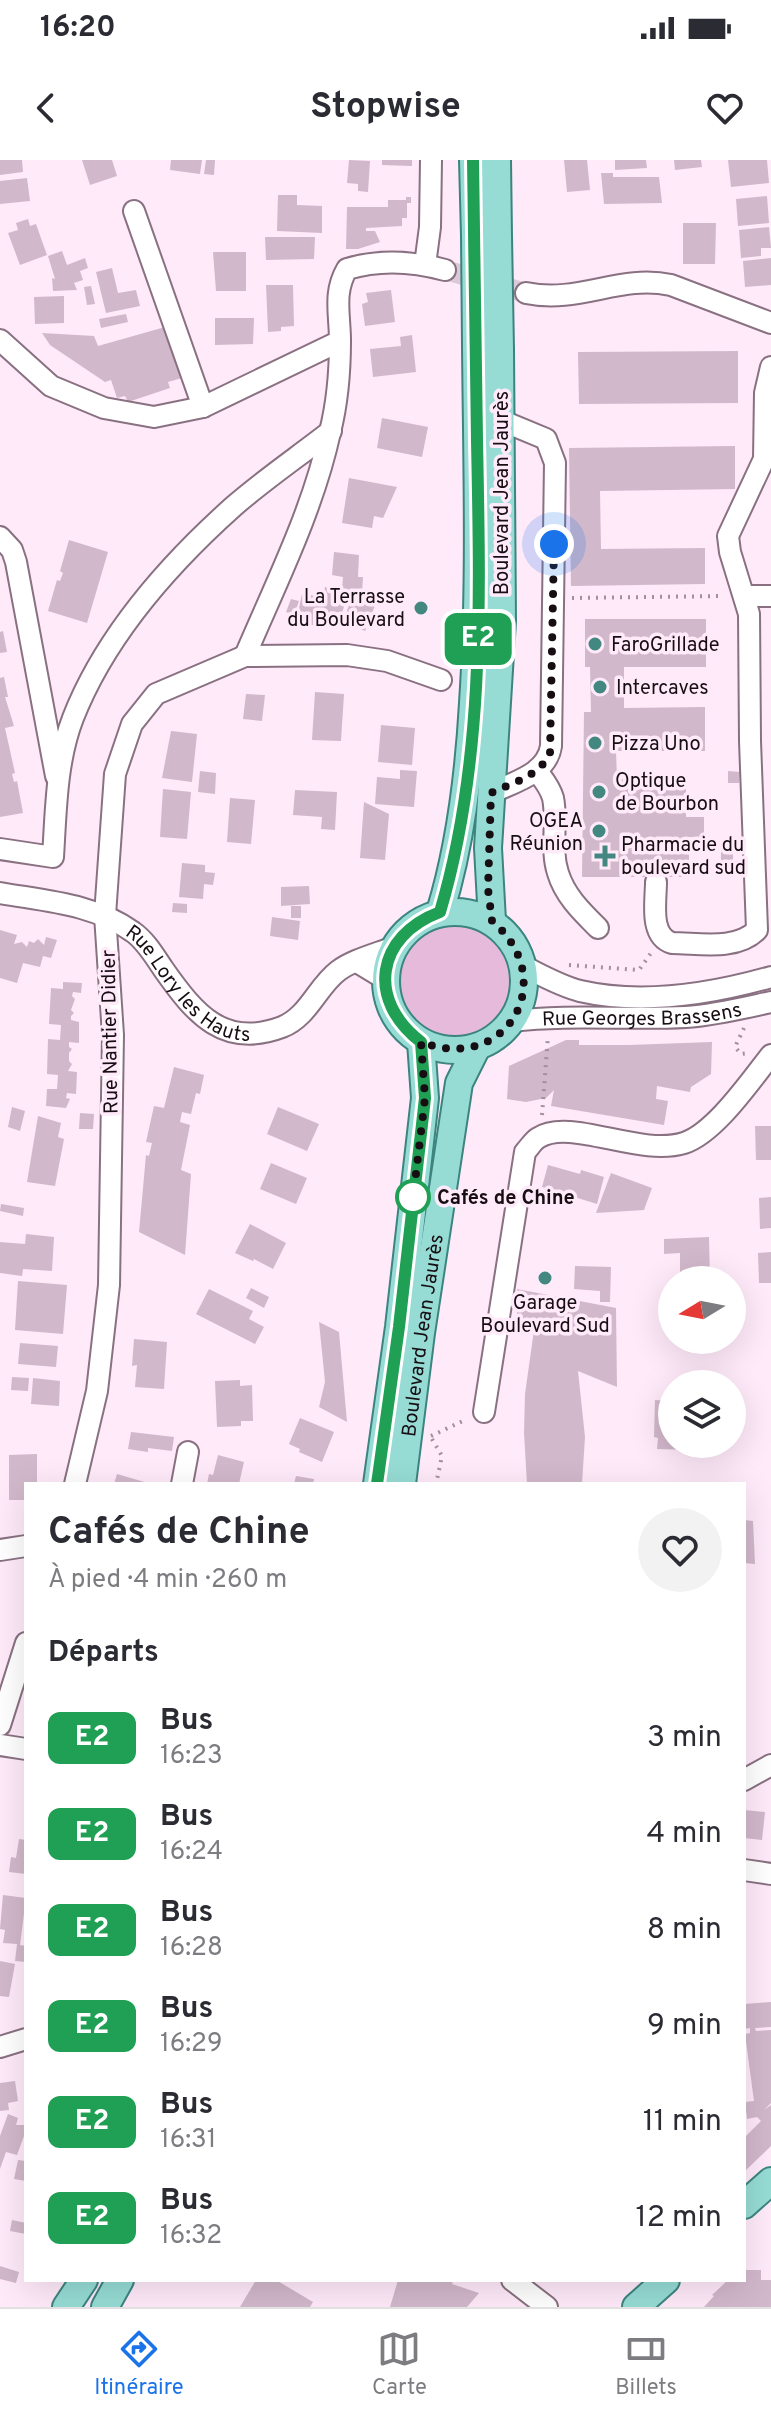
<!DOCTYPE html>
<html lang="fr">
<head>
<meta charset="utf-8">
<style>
  :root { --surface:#fff; --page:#f2f2f3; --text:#2b2b33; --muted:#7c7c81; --line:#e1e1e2; --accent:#1a73e8 }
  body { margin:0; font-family:Overpass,sans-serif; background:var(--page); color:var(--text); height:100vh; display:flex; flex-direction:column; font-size:30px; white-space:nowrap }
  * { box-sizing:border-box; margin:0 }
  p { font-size:26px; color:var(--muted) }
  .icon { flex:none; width:44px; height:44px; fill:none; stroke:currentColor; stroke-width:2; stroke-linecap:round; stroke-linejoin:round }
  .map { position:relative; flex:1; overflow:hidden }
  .details { position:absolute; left:24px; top:1322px; width:722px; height:800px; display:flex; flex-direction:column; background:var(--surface); border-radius:0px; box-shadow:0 8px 32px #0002 }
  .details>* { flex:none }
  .badge { padding:0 16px; border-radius:12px; font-size:28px; line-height:52px }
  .needle { width:52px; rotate:260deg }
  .tools { position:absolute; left:658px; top:1106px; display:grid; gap:16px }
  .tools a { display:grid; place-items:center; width:88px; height:88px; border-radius:50%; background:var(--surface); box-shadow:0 8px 32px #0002; font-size:40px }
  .you { position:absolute; width:40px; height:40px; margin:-20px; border:6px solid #fff; border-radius:50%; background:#1a73e8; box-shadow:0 0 0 12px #1a73e833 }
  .map>.badge { position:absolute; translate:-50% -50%; box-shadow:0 0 0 4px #fff }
  h2 { padding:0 24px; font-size:30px; line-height:72px }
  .round { display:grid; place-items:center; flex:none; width:84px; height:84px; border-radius:42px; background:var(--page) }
  .overview { display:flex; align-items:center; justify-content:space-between; height:136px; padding:0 24px }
  h1 { font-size:38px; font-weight:700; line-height:60px }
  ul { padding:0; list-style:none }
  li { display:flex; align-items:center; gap:24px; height:96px; padding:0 24px }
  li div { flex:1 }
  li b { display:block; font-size:30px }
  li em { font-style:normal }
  li .badge { min-width:88px; font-weight:700; text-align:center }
  .status { display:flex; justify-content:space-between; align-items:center; height:56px; padding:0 40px; background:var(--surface); direction:ltr }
  .status svg { height:22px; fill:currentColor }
  header { display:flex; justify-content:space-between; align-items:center; height:104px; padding:0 24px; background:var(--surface); font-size:36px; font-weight:700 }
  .tab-bar { display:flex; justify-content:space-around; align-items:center; height:112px; border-top:2px solid var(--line); background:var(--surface); font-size:22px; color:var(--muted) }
  .tab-bar a { display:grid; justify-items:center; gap:4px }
  .tab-bar .current { color:var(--accent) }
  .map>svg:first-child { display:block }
</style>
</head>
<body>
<div class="status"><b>16:20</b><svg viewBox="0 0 49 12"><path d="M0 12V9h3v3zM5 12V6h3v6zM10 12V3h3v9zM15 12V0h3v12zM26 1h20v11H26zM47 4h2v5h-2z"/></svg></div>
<header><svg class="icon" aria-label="back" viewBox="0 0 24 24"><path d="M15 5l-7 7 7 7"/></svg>Stopwise<svg class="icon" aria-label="heart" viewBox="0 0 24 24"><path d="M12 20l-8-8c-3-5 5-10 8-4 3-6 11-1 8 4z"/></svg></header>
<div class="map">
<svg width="771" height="2147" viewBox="0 0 771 2147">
  <rect width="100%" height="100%" fill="#ffeaf9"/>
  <circle fill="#e6bada" cx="456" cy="822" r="57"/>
  <g fill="#d2b8cb">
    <path d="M 0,0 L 22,0 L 23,12 L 0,15 Z"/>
    <path d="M 82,0 L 112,0 L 117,16 L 90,25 Z"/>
    <path d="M 171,0 L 202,0 L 200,14 L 170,10 Z"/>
    <path d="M 206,0 L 215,0 L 214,15 L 204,14 Z"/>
    <path d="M 349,0 L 370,1 L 368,32 L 358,31 L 358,24 L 347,23 Z"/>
    <path d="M 382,0 L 412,0 L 412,6 L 382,5 Z"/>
    <path d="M 564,0 L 587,0 L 590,30 L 567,32 Z"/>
    <path d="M 615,0 L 646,0 L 647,8 L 615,10 Z"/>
    <path d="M 674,0 L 701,0 L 702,7 L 675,10 Z"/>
    <path d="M 728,0 L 767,0 L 769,23 L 731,27 Z"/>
    <path d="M 601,13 L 613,13 L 613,17 L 659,17 L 662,43 L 604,44 Z"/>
    <path d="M 27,18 L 30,41 L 0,44 L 0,21 Z"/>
    <path d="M 278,35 L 297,35 L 297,45 L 322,46 L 322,73 L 277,71 Z"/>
    <path d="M 767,36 L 769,63 L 738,66 L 736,39 Z"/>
    <path d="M 406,37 L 411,37 L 411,43 L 407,43 L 407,58 L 402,58 L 402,66 L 366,68 L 366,71 L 375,71 L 380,82 L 358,89 L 346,89 L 347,47 L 388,47 L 388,40 L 406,40 Z"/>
    <path d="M 28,59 L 30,66 L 36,64 L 47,95 L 20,105 L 8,73 L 18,70 L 16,63 Z"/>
    <path d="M 683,63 L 716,63 L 715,104 L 683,104 Z"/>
    <path d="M 769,67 L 771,88 L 761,88 L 761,96 L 741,98 L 739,70 Z"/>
    <path d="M 265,77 L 315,77 L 314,99 L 266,100 Z"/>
    <path d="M 62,91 L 67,105 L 85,98 L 88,108 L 80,111 L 83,120 L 74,123 L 77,130 L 53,131 L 52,118 L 55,119 L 48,96 Z"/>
    <path d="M 213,92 L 246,92 L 246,131 L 216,131 Z"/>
    <path d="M 771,98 L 771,125 L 745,127 L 743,101 Z"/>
    <path d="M 112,108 L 118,133 L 136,130 L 140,146 L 106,153 L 96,112 Z"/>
    <path d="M 266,125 L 293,125 L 294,166 L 281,167 L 281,171 L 268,172 Z"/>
    <path d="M 91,126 L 95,144 L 87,145 L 84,127 Z"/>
    <path d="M 391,130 L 395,162 L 365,166 L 362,144 L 368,142 L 366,133 Z"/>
    <path d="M 64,136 L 64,163 L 35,164 L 34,137 Z"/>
    <path d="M 126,154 L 128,162 L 101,168 L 99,159 Z"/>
    <path d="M 215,158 L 254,158 L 253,184 L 215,185 Z"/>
    <path d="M 165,167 L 182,218 L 168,222 L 170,228 L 128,242 L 125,236 L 117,238 L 111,220 L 105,222 L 50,185 L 42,173 L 94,176 L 98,186 Z"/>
    <path d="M 412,175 L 416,212 L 373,217 L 370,189 L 401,186 L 400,177 Z"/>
    <path d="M 738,191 L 738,243 L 579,244 L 578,192 Z"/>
    <path d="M 382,258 L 428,267 L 422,297 L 377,288 Z"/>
    <path d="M 735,286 L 735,329 L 600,331 L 601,389 L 705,388 L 705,424 L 571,426 L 569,288 Z"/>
    <path d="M 349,318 L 397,327 L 383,358 L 374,356 L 372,368 L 342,363 Z"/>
    <path d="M 69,380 L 108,392 L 87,463 L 48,451 L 57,420 L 60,421 L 63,413 L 60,411 Z"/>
    <path d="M 334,392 L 359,395 L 358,417 L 363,417 L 362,433 L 379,435 L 365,471 L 343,462 L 354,431 L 349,431 L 342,453 L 330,451 L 327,468 L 307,464 L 307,459 L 297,458 L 302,434 L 323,437 L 325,427 L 342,430 L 343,417 L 332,415 Z"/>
    <path d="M 291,439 L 299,441 L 294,455 L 286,452 Z"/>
    <path d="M 585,459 L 706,459 L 706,507 L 624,507 L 624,548 L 705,547 L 705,591 L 616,591 L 617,619 L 686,619 L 686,657 L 704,657 L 704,677 L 689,677 L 689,717 L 582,717 L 584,552 L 591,552 L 590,507 L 585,507 Z"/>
    <path d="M 3,471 L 7,492 L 0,493 L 0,472 Z"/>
    <path d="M 4,517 L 8,537 L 5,537 L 14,566 L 5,568 L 15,613 L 12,614 L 14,622 L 17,621 L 23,653 L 0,657 L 0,518 Z"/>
    <path d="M 315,532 L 344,534 L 341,581 L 312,580 Z"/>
    <path d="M 246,534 L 265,535 L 262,561 L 243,559 Z"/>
    <path d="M 381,565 L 415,568 L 412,605 L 378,602 Z"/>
    <path d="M 171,571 L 197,574 L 192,622 L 162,618 Z"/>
    <path d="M 400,610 L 417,611 L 414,647 L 375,644 L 377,617 L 400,619 Z"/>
    <path d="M 200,611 L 216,613 L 215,634 L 198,632 Z"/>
    <path d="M 728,611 L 740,612 L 739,623 L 728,623 Z"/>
    <path d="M 163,629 L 191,632 L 187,679 L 160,677 Z"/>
    <path d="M 295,630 L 337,632 L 335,670 L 321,669 L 322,657 L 293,655 Z"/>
    <path d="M 230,638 L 255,640 L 251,684 L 227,682 Z"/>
    <path d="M 364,642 L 389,654 L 385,700 L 360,698 Z"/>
    <rect x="721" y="686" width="12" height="23"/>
    <path d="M 182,703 L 205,705 L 205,712 L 215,713 L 213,725 L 204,724 L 203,739 L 179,737 Z"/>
    <path d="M 309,726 L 310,744 L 281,746 L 281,727 Z"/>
    <path d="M 173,743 L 187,744 L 187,753 L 172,752 Z"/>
    <rect x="291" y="746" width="10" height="12"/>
    <path d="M 272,757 L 300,761 L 298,780 L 270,776 Z"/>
    <path d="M 0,770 L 17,775 L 14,784 L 22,782 L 27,787 L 29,781 L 34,783 L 38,779 L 44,785 L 46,777 L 57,780 L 51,798 L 43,796 L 40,807 L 23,803 L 17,823 L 0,818 Z"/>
    <path d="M 63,822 L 82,823 L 81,833 L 73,832 L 72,836 L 75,839 L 71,850 L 74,853 L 71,856 L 71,860 L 79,862 L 79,883 L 69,882 L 69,887 L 72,889 L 69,893 L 69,901 L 72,904 L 68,911 L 77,912 L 76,934 L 67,933 L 66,938 L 70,939 L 66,948 L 46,946 L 47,929 L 57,929 L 58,915 L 47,914 L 48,879 L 60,880 L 61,865 L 49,864 L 51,828 L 63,829 Z"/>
    <path d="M 566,880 L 579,880 L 579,885 L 629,885 L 712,882 L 711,914 L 691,927 L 690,932 L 657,926 L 656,939 L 668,941 L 664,965 L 551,946 L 554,930 L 546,938 L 526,942 L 507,939 L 509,906 Z"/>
    <path d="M 174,907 L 204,915 L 200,934 L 196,933 L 191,954 L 182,952 L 180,962 L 190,965 L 181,1010 L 191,1014 L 185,1095 L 139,1072 L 146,995 L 149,996 L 152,983 L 146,982 L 154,946 L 164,948 Z"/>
    <path d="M 12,947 L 25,951 L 20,971 L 8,967 Z"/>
    <path d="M 278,947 L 319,964 L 307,991 L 267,974 Z"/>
    <path d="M 80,953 L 94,954 L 93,969 L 79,969 Z"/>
    <path d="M 38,956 L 61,963 L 58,977 L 64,979 L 55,1026 L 27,1022 Z"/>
    <path d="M 755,966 L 771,966 L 771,1000 L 756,1000 Z"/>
    <path d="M 271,1003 L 307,1018 L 296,1044 L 260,1029 Z"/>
    <path d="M 548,1005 L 580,1014 L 581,1010 L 604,1017 L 597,1044 L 542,1027 Z"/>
    <path d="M 611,1013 L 652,1028 L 644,1050 L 596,1053 Z"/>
    <path d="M 771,1037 L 771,1068 L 760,1069 L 759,1038 Z"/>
    <path d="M 1,1044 L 24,1048 L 23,1056 L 0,1051 Z"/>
    <path d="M 250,1064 L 286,1083 L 273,1109 L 254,1099 L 253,1101 L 235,1093 Z"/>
    <path d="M 26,1074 L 54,1077 L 52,1111 L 23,1109 L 22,1116 L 0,1113 L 0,1082 L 25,1084 Z"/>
    <path d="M 709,1077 L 710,1120 L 680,1120 L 680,1093 L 664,1094 L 664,1079 Z"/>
    <path d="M 771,1092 L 771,1123 L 759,1123 L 758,1093 Z"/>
    <path d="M 575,1106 L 611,1107 L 610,1142 L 600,1142 L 600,1131 L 574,1129 Z"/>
    <path d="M 18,1121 L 67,1125 L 63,1174 L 15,1170 Z"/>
    <path d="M 251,1128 L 269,1137 L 264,1148 L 246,1138 Z"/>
    <path d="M 209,1129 L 253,1151 L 249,1159 L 264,1167 L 255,1184 L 196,1154 Z"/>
    <path d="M 517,1129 L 616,1148 L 617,1227 L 578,1211 L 585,1277 L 582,1324 L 527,1324 L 524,1273 L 525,1234 L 534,1170 L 517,1167 Z"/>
    <path d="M 319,1162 L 339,1172 L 347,1262 L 319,1247 L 325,1222 Z"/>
    <path d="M 134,1179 L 167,1182 L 164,1229 L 135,1227 L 137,1205 L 132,1206 Z"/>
    <path d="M 20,1183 L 58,1186 L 56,1207 L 18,1204 Z"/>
    <path d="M 12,1217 L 29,1218 L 28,1231 L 11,1230 Z"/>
    <path d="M 33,1218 L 60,1221 L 59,1246 L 31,1244 Z"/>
    <path d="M 240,1220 L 240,1226 L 252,1225 L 253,1261 L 241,1261 L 241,1266 L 217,1267 L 215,1221 Z"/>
    <path d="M 655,1240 L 672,1241 L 672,1284 L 694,1284 L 694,1290 L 657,1289 L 658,1278 L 654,1277 Z"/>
    <path d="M 300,1258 L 334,1272 L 322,1302 L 299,1292 L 300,1289 L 289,1284 Z"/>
    <path d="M 131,1272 L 174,1277 L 172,1291 L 148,1288 L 148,1292 L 128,1289 Z"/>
    <path d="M 37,1294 L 37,1324 L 26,1324 L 26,1340 L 9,1340 L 9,1295 Z"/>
    <path d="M 218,1295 L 244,1302 L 239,1324 L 207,1324 L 209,1314 L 213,1315 Z"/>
    <path d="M 117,1314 L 148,1323 L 148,1324 L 114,1324 Z"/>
    <path d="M 296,1316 L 314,1319 L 313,1324 L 294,1324 Z"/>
    <path d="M 744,1360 L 753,1361 L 755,1404 L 744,1403 Z"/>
    <path d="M 744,1650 L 765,1652 L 762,1680 L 744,1678 Z"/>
    <path d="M 19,1679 L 26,1680 L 26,1714 L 9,1712 L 11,1697 L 16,1698 Z"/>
    <path d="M 3,1735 L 26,1738 L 20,1785 L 26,1786 L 26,1802 L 15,1801 L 17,1784 L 3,1783 L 5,1770 L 0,1769 Z"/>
    <path d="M 0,1801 L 15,1804 L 9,1837 L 0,1836 Z"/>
    <path d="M 771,1842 L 771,1867 L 755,1868 L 756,1871 L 771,1870 L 771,1943 L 764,1950 L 771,1945 L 771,1986 L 744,2012 L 744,1978 L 761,1961 L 757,1957 L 747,1959 L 745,1942 L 754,1941 L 745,1874 L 750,1873 L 750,1868 L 744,1869 L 744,1844 Z"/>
    <path d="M 15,1921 L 18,1941 L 8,1943 L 9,1950 L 0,1951 L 0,1923 Z"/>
    <path d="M 8,1954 L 18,1958 L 16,1965 L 26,1965 L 26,1976 L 24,1976 L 17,1995 L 6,1992 L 0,2009 L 0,1976 Z"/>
    <path d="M 18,2000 L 26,2001 L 26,2021 L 14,2019 Z"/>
    <path d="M 12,2060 L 26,2063 L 26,2074 L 10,2071 Z"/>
    <path d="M 0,2106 L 19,2112 L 16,2123 L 0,2119 Z"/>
    <path d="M 744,2110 L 761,2110 L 761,2120 L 771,2120 L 771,2147 L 704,2147 L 714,2136 L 712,2135 L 728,2120 L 744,2120 Z"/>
    <path d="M 256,2120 L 276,2120 L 313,2142 L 310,2147 L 240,2147 Z"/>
    <path d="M 398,2120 L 453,2120 L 452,2124 L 479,2133 L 467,2147 L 390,2147 Z"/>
  </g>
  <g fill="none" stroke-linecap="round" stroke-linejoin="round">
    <path stroke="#dcc9d7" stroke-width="20" stroke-dasharray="20 10" stroke-linecap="butt" d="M 445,110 L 526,133"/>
    <g stroke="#897182" stroke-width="24">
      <g id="minor">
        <path d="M 134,51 L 203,247"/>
        <path d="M 425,105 L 430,67 L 431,0"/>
        <path d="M 526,133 C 580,144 619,114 671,125 L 771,163"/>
        <path d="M 0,180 L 51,226 L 104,248 L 154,257 L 203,247 L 340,181"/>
        <path d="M 0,377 L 12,390 L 16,402 L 56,616"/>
        <path d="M 745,436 L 771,436"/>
        <path d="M 245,496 C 276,423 313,350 330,272 C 337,244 340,210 340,181 C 340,154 333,133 347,109 C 380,99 412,101 445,110"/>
        <path d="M 537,611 C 543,619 550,627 553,638 C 558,662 550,689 558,713 C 565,736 582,752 598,768"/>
        <path d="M 491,633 C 514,622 547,614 551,586 L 555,303 L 546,279 L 500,260"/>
        <path d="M 0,689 L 53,697 C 56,651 56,602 73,558 C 105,476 169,404 234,346 C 265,319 299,296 331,271"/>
        <path d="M 656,722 C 656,741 649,776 672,783 C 699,783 736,791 757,770 L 750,581 L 749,454 L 730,392 L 728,376 L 764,299 L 765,233 L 771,207"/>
        <path id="s1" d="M 0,733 C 45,741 95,744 133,772 C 146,781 155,797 164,810 C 195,854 224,889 282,867 C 308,857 317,827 338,811 C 352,800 376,794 394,787"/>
        <path d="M 357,802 L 385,819"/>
        <path d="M 523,806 C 541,815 560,826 580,831 C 641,845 711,834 771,817"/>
        <path id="s2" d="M 512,861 C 570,854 628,860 686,857 C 715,855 743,848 771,842"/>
        <path d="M 484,1252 L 525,992 C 529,988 533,981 538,978 C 570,957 639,997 684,983 C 715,973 751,920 771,895"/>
        <path d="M 75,1324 L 97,1231 L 109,1125 L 113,875 L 105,755 L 115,614 L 132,564 L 156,534 L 245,496 L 347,495 L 387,501 L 441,520"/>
        <path d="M 182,1324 L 188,1292"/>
        <path d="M 0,1390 L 26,1386"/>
        <path d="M 0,1565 L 26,1483"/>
        <path d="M 0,1585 L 26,1589"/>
        <path d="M 744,1620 L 771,1605"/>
        <path d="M 744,1710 L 771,1714"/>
        <path d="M 0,1887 L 26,1879"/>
        <path d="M 512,2120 L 547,2147"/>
      </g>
    </g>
    <g stroke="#3c847f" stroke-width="30">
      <g id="major">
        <path d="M 473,0 L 475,76"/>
        <path d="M 497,0 L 498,76"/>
        <circle cx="455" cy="821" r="69"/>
        <path d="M 440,752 C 461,684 469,613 473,543 C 481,423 477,304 476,184"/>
        <path d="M 492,761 L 488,688 L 502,461 L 500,190"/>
        <path d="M 377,1324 L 399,1167 L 425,938 L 421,882"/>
        <path id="s3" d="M 402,1324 L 421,1173 L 459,923 L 477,887"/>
        <path d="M 744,2045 L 771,2021"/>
        <path d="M 66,2147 L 84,2120"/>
        <path d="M 105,2147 L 120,2120"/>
        <path d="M 636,2147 L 666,2120"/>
      </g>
    </g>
    <g stroke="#a1919c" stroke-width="4" stroke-dasharray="2 6" stroke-linecap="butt">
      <path d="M 572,438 L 723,436"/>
      <path d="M 569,805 L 639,810 L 651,793"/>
      <path d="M 744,868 L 735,887 L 741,894 L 749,893"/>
      <path d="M 542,955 L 548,876"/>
      <path d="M 431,1276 L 467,1259"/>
      <path d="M 432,1279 L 442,1296 L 436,1324"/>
    </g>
    <use href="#minor" stroke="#fff" stroke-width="20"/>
    <use href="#major" stroke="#96dcd5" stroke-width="26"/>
    <g stroke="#3c847f" stroke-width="30" stroke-linecap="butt">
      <g id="major-bridge">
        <path d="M 475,76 L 476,184"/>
        <path d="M 498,76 L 500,190"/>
      </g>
    </g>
    <use href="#major-bridge" stroke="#96dcd5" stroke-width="26"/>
  </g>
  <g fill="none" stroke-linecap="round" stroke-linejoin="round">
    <g stroke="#fff" stroke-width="18">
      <path id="line" d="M 377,1324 L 399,1167 L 425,938 L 421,882 C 366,840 376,776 440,752 C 485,601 480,437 477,280 C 475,187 475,93 473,0"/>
    </g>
    <use href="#line" stroke="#1fa055" stroke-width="12"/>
    <path stroke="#170e14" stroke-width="8" stroke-dasharray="0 14.4" d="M 413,1037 L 412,1047 L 425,938 L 421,882 C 506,915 562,820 492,761 L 488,729 L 491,633 C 512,623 540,616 550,593 L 554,384"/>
  </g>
  <g fill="#428881" stroke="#ffeaf9" stroke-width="3">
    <circle cx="421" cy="448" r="8"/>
    <circle cx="595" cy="484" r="8"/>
    <circle cx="600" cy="527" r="8"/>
    <circle cx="595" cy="583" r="8"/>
    <circle cx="599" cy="632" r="8"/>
    <circle cx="599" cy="671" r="8"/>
    <path d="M601 684h8v8h8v8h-8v8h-8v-8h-8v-8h8z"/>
    <circle cx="545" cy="1118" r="8"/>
  </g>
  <circle fill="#fff" stroke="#1fa055" stroke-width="4" cx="413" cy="1037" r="16"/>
  <g text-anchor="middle" stroke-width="7" stroke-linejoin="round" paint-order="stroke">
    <g font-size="20" fill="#170e14" stroke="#ffeaf9">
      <text transform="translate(501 333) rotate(-90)" y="7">Boulevard Jean Jaurès</text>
      <text dy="7" stroke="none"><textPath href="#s1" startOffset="218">Rue Lory les Hauts</textPath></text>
      <text dy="7" stroke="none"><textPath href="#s2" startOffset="130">Rue Georges Brassens</textPath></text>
      <text transform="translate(109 872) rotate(-91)" y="7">Rue Nantier Didier</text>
      <text dy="7" stroke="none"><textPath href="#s3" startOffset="150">Boulevard Jean Jaurès</textPath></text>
    </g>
    <g font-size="20" fill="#170e14" stroke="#ffeaf9" text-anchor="start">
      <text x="405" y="443" text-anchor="end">La Terrasse<tspan x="405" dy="23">du Boulevard</tspan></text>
      <text x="611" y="491">FaroGrillade</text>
      <text x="616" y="534">Intercaves</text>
      <text x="611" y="590">Pizza Uno</text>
      <text x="615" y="627">Optique<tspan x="615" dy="23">de Bourbon</tspan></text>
      <text x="583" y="667" text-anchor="end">OGEA<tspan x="583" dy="23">Réunion</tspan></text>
      <text x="621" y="691">Pharmacie du<tspan x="621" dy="23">boulevard sud</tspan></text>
      <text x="545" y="1149" text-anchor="middle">Garage<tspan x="545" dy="23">Boulevard Sud</tspan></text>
    </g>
    <g font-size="20" font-weight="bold" fill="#170e14" stroke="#ffeaf9" text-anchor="start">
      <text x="437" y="1044">Cafés de Chine</text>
    </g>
  </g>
</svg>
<div class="tools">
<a><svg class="needle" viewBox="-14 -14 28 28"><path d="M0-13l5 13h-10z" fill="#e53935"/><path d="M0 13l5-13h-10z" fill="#7c7c81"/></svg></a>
<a><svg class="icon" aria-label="layers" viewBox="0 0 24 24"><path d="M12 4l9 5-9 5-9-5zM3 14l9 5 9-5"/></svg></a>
</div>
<div class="you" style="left:554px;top:384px"></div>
<b class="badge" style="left:478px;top:479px;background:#1fa055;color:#fff">E2</b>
<section class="details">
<div class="overview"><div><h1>Cafés de Chine</h1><p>À pied · 4 min · 260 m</p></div><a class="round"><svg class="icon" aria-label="heart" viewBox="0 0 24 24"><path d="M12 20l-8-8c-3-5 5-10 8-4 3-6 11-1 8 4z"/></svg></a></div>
<h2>Départs</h2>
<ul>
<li><span class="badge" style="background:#1fa055;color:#fff">E2</span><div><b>Bus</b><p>16:23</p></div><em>3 min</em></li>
<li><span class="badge" style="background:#1fa055;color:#fff">E2</span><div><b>Bus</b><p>16:24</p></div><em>4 min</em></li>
<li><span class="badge" style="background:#1fa055;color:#fff">E2</span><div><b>Bus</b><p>16:28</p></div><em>8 min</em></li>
<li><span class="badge" style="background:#1fa055;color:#fff">E2</span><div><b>Bus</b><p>16:29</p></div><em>9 min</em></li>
<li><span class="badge" style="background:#1fa055;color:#fff">E2</span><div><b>Bus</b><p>16:31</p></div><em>11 min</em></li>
<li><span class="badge" style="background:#1fa055;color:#fff">E2</span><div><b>Bus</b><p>16:32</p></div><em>12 min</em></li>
</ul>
</section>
</div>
<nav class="tab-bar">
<a class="current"><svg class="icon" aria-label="directions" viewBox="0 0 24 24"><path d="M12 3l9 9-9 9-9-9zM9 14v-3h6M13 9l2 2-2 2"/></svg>Itinéraire</a>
<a><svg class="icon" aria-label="map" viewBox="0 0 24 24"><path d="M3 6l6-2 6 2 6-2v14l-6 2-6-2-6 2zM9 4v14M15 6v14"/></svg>Carte</a>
<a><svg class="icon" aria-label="tickets" viewBox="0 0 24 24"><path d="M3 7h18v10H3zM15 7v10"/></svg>Billets</a>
</nav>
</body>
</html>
